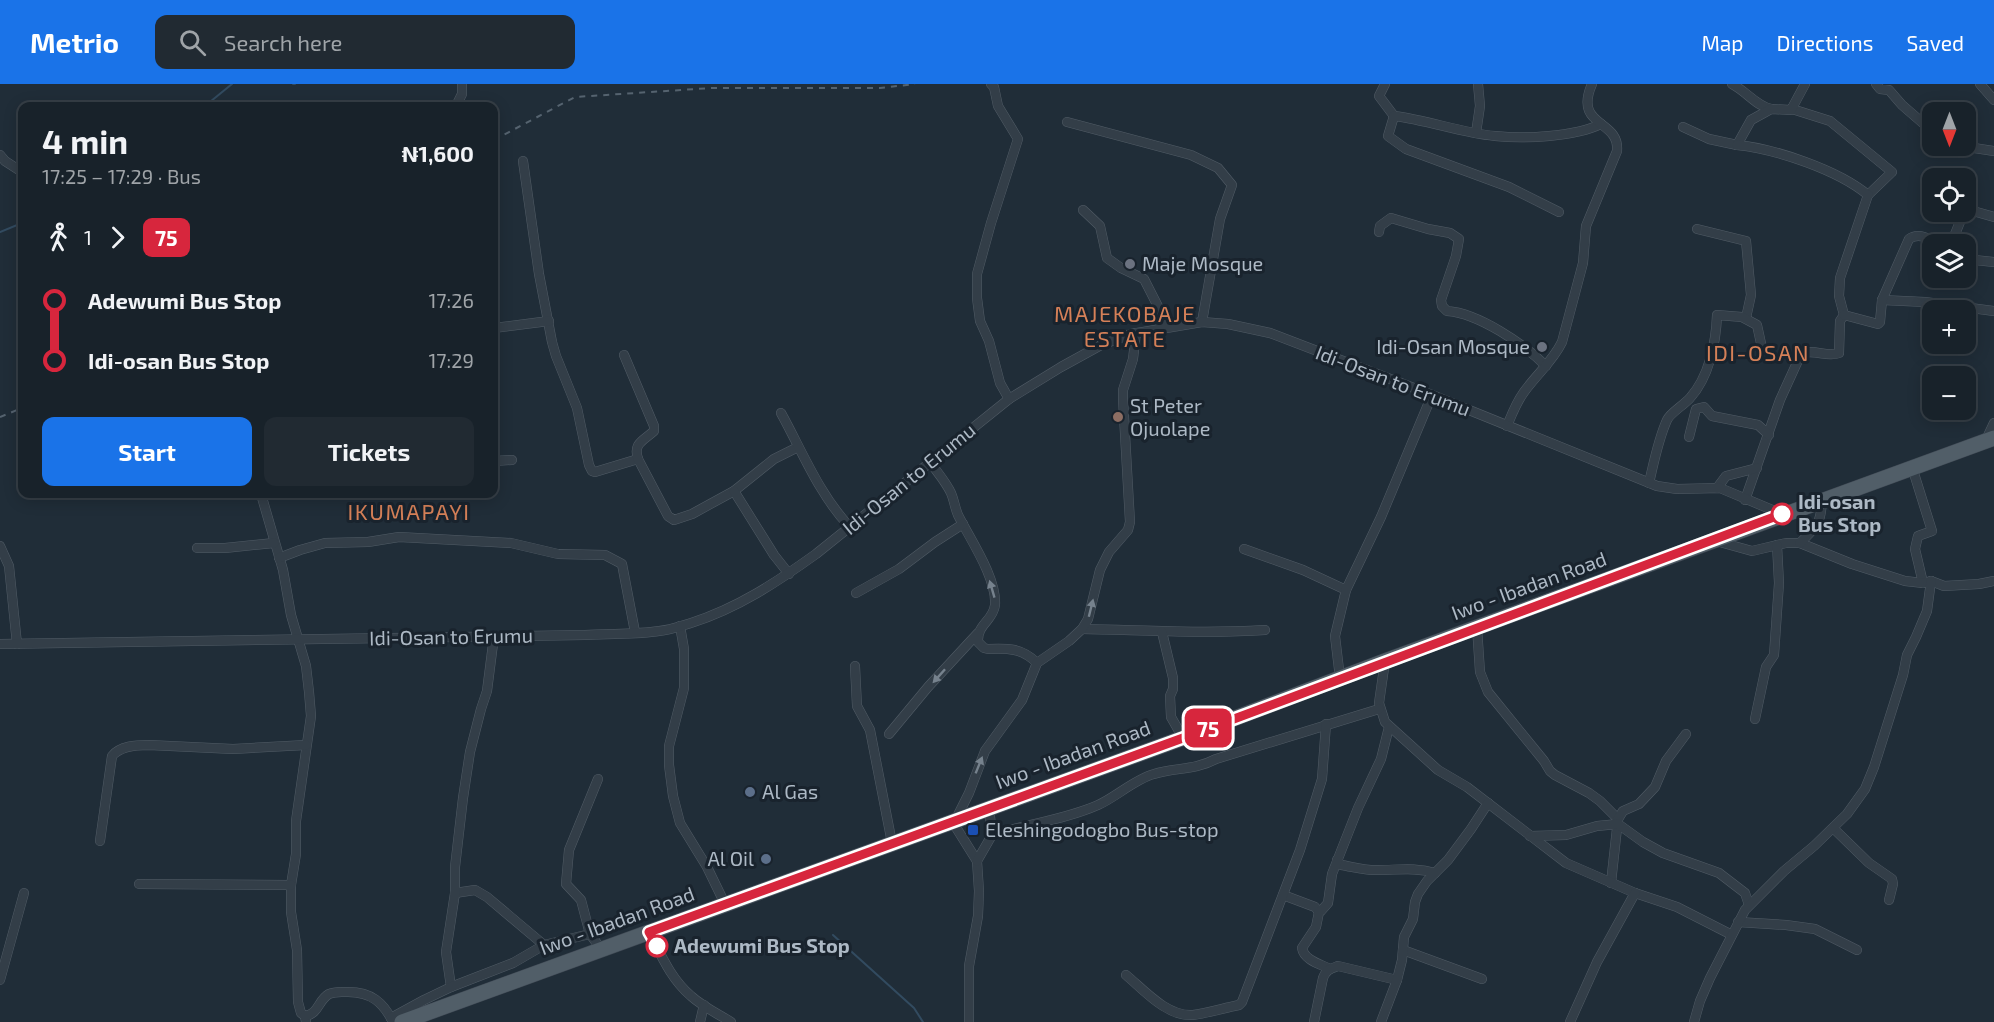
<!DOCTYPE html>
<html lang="en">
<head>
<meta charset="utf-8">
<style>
  :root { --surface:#18222a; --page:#212a32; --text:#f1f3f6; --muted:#9fa4a8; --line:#363f47; --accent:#1a73e8 }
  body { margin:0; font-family:"Exo 2",sans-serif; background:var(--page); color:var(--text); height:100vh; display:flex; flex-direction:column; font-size:22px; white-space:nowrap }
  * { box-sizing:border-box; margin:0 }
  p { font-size:20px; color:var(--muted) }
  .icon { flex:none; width:33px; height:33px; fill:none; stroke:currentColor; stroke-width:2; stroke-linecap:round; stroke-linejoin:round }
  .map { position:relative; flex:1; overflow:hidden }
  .sheet { position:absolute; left:18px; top:18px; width:480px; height:396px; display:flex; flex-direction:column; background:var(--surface); border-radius:12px; box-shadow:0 3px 15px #0003,0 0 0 2px var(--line) }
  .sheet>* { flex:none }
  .badge { padding:0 12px; border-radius:9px; font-size:21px; line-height:39px }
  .needle { width:39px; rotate:180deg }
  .controls { position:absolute; left:1922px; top:18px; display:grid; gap:12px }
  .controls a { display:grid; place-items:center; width:54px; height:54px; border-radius:12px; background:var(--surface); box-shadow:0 3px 15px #0003,0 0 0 2px var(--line); font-size:30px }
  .map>.badge { position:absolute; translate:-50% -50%; box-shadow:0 0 0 3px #fff }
  .legs { display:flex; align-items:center; gap:9px; height:66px; padding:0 24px; font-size:20px }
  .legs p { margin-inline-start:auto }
  .headline { display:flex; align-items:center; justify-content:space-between; height:102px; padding:0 24px }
  h1 { font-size:33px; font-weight:700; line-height:45px }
  .action { display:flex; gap:12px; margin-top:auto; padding:12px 24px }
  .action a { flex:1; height:69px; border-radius:12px; background:var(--accent); color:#fff; font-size:24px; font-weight:700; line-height:69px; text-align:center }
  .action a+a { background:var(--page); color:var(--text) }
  ul { padding:0 24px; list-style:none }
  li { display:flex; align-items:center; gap:21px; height:60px; font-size:22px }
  li i { display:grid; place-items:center; width:9px; height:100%; margin:0 8px; background:currentColor }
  li i::after { content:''; width:15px; height:15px; margin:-8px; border:4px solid; border-radius:50%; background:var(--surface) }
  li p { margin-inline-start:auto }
  li:first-child i { background:linear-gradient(#0000 50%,currentColor 0) }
  li:last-child i { background:linear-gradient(currentColor 50%,#0000 0) }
  header { display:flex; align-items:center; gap:36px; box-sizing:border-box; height:84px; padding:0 30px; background:var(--accent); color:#fff }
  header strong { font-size:28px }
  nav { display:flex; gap:33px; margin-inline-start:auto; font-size:21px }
  .search { width:420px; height:54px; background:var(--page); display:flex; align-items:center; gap:15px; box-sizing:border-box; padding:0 21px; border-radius:12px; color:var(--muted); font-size:22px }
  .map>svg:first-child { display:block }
</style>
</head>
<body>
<header>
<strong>Metrio</strong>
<div class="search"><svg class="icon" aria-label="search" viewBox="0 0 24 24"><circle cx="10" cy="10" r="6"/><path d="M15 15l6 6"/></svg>Search here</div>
<nav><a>Map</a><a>Directions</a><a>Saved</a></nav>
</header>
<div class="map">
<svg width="1994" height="938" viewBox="0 0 1994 938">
  <rect width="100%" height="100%" fill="#202d38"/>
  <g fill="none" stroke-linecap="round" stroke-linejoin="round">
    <g stroke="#324b60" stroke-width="2">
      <path d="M 293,0 L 295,0"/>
      <path d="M 205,22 L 232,0"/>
      <path d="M 0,148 L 22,139"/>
      <path d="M 833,851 L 914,924 L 923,938"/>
    </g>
    <g stroke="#515c66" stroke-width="10">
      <g id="street">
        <path d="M 991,0 L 994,3 L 998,22 L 1018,55 L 991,139 L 977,190 L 977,214 L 980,237 L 989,257 L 1000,299 L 1009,315"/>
        <path d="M 1385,0 L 1379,12 L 1394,32"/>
        <path d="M 1732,0 C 1746,7 1756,22 1771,25"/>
        <path d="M 1876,0 L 1880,5 L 1889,6 L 1902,21 L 1932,47"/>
        <path d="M 1980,0 L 1994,16"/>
        <path d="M 456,22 L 462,10 L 462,0"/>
        <path d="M 1792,25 L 1830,37 L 1892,88 L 1868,111"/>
        <path d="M 1067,38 L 1191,71 L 1218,84 L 1232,101 L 1220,135 L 1202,238"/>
        <path d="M 1683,43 L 1709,55 L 1737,61 L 1751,36 L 1771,25 L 1791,26 L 1805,0"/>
        <path d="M 1476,49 L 1480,22 L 1478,0"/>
        <path d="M 1737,61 C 1776,65 1838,86 1868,111 L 1840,194 L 1839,212 L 1844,231 L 1840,237 L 1839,269 C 1827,274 1813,264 1801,270 L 1780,316 L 1745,416"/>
        <path d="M 1961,62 L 1994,67"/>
        <path d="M 0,71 L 5,77 L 22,88"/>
        <path d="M 523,77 L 539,190 L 552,258 L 556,272 L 577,324 L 589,381 L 592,387 L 595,388 L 638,375"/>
        <path d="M 1083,126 L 1100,142 L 1107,174 L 1121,184 L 1144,195 L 1168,242"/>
        <path d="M 1965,126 L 1966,125 L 1994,133"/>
        <path d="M 1559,128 L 1509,103 L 1406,65 L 1388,52 L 1394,32 C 1428,36 1461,49 1495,52 C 1525,55 1574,53 1601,40"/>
        <path d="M 1697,145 L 1746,157 L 1751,211 L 1746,234"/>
        <path d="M 1379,148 L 1380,142 L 1391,134 L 1428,145 L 1450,149 L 1459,155 L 1456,172 L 1441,216 L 1442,222 L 1447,227 C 1478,229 1524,260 1546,282"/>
        <path d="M 1951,160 L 1964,128"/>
        <path d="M 1965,175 L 1994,178"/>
        <path d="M 1882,216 L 1925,218 L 1994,227"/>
        <path d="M 1844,231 L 1878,240 L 1880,238 L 1882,216 L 1909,155 C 1919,148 1930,155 1939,160"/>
        <path d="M 494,244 L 549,237"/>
        <path d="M 624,271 L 654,342 L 654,347 C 643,357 633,359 638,375 L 668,432 L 674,436 L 692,430 L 734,407 L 774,375 L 798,363"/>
        <path d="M 781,329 C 802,367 819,410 849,442"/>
        <path d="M 1507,342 C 1512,330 1516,319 1524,308 C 1536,291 1553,277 1562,258 L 1583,179 L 1586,142 L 1617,67 C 1620,35 1573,44 1592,0"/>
        <path d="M 1689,353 L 1696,325 L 1704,323 L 1712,332 L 1758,341 L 1769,351"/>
        <path d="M 1986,356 L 1994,339"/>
        <path d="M 494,377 L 512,376"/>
        <path d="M 930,378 C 937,388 946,398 951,409 C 954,416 955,424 958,431 C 970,455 997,494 995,521 C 993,537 977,540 978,558 L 984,564 L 988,565 C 1008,564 1022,564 1037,579"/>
        <path d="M 1912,383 L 1932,447 L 1918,452 L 1915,465 L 1923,499"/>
        <path d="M 1649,399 C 1654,378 1658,356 1667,336 C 1670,329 1684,321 1690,314 C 1709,293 1716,259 1717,231 L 1742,233 L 1757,241 L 1762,264"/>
        <path d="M 1717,404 L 1726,392 L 1757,384"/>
        <path d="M 734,407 L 774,471 L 789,490"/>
        <path d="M 261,410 L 283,486 L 291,531 L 306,582 L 309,608 L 311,632 L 296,737 L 296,770 L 291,801 L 291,828 L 297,866 L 298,918 L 301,929 L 305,932 L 306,938"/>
        <path d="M 1716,457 L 1752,467 L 1786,459 L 1800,459 L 1852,480 L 1905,497 L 1923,499 L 1931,497 L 1944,502 L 1979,500 L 1994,497"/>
        <path d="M 1800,459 C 1817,442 1821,440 1822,416"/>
        <path d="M 0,462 L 9,482 L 17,560"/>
        <path d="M 197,464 L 225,464 L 274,459"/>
        <path d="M 1244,465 L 1303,486 L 1346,506"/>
        <path d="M 279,474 L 300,466 L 325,459 L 368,458 L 399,453 L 511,459 L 558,470 L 605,471 L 622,480 L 635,548"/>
        <path d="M 856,509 L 899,485 L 935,458 L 963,440"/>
        <path d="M 680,542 L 684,565 L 684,604 L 669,662 L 669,681 L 673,712 L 680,739 L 707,783 L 725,820"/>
        <path d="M 1477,543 L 1480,588 L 1488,608 L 1544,677 L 1550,687 L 1555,691 L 1589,709 L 1600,717 L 1618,735 L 1611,799"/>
        <path d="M 1082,545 C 1143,546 1204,550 1265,546"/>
        <path d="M 1162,548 L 1173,594 L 1173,605 L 1170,612 L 1171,633 L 1183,654"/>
        <path d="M 0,560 L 585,551 C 609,549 636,551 659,547 C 670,546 681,542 691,539 C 738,524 777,498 816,470 L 1009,315 L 1061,283 L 1101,261 L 1131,250 L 1202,238 L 1228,240 L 1270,249 L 1432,311 L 1657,402 L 1677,405 L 1720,404 L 1782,430"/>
        <path d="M 1385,577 L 1379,619 L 1385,638 L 1438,686 L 1467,703 L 1566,779 L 1635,809 L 1677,823 L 1730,850"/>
        <path d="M 855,582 L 857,622 L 870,646 L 892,759"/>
        <path d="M 1340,594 L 1335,552 L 1346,506 L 1381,433 L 1432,311"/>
        <path d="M 1755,635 L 1766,583 L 1774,571 L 1779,499 L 1777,461"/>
        <path d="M 889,650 L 928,603 L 978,549"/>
        <path d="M 598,695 L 569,766 L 566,800 L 581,816 L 590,850 L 601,865"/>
        <path d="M 956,735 L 969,709 L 985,667 L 1022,616 L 1037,579 L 1069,557 L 1082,545 L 1088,535 L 1100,486 L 1109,468 L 1128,446 L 1130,438 L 1123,315 L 1123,306 L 1133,275 L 1136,249"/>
        <path d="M 1618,735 L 1623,727 L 1639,720 L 1655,703 L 1666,677 L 1686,650"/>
        <path d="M 952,737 L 977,777 L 979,807 L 978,832 L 969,882 L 969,938"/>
        <path d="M 1833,744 L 1869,779 L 1892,795 L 1893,800 L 1889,816"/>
        <path d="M 992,751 C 1026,740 1064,736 1098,721 C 1116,713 1135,695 1154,690 C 1177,683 1193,687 1216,675 L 1379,625"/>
        <path d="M 1530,752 L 1566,751 L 1597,742 L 1618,740 L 1643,758 L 1663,769 L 1719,789 L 1745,809 L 1749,821"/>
        <path d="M 100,757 L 112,672 C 120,662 136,661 149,661 L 233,665 L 306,661"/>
        <path d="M 1337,776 L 1341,781 C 1354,783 1366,787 1379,786 C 1398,786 1416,783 1435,789"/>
        <path d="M 977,777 L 992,751 L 989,723"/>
        <path d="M 139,800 L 291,801"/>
        <path d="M 455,809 L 475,806 L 487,813 L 544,861"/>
        <path d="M 1283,811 L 1315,823 L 1319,828"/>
        <path d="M 1738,838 L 1786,841 L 1815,845 L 1857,866"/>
        <path d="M 649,848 C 661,871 671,895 691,912 C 702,922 718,930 731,938"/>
        <path d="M 1403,866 L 1482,895"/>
        <path d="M 1330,885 C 1320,880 1304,876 1302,864 L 1316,843 L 1319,828 L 1321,827 L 1328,819 L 1332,790 L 1358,724 L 1381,675 L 1389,643"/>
        <path d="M 1126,891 C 1144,906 1167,933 1193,931 C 1208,929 1224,924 1239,921 L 1242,918 L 1300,766 L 1322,695 L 1326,640"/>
        <path d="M 0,896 L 24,809"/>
        <path d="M 451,903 L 446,868 L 455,809 L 455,783 L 463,714 L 470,668 L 481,625 L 487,607 L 494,552"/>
        <path d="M 305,932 C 319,930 318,916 329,910 C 335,907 342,908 348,908 C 371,908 383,918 393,938"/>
        <path d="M 391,934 L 424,916 L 451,903 L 513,879 L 544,861 L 590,850"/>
        <path d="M 700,938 L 704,921"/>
        <path d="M 1314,938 L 1323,894 C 1326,886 1330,885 1338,882 L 1397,896"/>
        <path d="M 1381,938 L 1397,896 L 1402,876 L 1404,853 L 1413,835 L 1415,818 L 1418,810 L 1427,797 L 1448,776 L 1471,745 L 1488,719"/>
        <path d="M 1570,938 L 1597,878 L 1635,809"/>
        <path d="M 1694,938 L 1700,917 L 1710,894 L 1745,826 L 1784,787 L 1814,762 L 1847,730 L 1865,705 L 1874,683 L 1903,591 L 1907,571 L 1916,553 L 1927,527 L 1931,497"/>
      </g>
    </g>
    <g stroke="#404a55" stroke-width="16">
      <path id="primary" d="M 402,938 L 1183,654 L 1385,577 L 1994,354"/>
    </g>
    <use href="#street" stroke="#333e48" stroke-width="9"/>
    <use href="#primary" stroke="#515e68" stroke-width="15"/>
    <g stroke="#55636f" stroke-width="2" stroke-dasharray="6 6" stroke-linecap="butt">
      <path d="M 494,56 L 575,13 L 711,4 L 880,4 L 915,0"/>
      <path d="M 0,333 L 22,324"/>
    </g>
  </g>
  <defs><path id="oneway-solid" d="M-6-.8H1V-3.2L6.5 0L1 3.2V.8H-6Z" transform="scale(1.5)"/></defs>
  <g fill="#76828d">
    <use href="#oneway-solid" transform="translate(992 505) rotate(-106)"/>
    <use href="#oneway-solid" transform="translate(1091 524) rotate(-76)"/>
    <use href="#oneway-solid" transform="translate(939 592) rotate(132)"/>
    <use href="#oneway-solid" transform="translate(979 681) rotate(-68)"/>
  </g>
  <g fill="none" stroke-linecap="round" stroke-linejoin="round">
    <g stroke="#fff" stroke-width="14">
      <path id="line-1" d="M 657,862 L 649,848 L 1183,654 L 1782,430"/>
    </g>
    <use href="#line-1" stroke="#d7263d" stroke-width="9"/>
  </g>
  <g fill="#6b7280" stroke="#19232d" stroke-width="2">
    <circle cx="1130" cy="180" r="6"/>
    <circle cx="1542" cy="263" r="6"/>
  </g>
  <circle fill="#8d6e63" stroke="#19232d" stroke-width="2" cx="1118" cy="333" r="6"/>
  <g fill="#fff" stroke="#d7263d" stroke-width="3">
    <circle cx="1782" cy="430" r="10"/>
    <circle cx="657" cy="862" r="10"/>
  </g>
  <g fill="#5c6f8a" stroke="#19232d" stroke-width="2">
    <circle cx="750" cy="708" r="6"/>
    <circle cx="766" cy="775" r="6"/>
  </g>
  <rect fill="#1a4fb4" stroke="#19232d" stroke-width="2" x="967" y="740" width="12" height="12" rx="3"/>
  <g text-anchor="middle" stroke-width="6" stroke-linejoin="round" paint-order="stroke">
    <g font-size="20" fill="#adb9c5" stroke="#19232d" text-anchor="start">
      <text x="1142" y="187">Maje Mosque</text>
      <text x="1530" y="270" text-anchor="end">Idi-Osan Mosque</text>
      <text x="1130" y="329">St Peter<tspan x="1130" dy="23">Ojuolape</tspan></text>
      <text x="762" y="715">Al Gas</text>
      <text x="985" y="753">Eleshingodogbo Bus-stop</text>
      <text x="754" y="782" text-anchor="end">Al Oil</text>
    </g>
    <g font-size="20" fill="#adb9c5" stroke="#19232d">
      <text transform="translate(1393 297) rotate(21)" y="7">Idi-Osan to Erumu</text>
      <text transform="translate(909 395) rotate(-39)" y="7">Idi-Osan to Erumu</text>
      <text transform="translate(1529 502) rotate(-20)" y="7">Iwo - Ibadan Road</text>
      <text transform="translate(451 553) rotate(-1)" y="7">Idi-Osan to Erumu</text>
      <text transform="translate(1073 671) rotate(-20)" y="7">Iwo - Ibadan Road</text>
      <text transform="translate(617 837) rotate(-20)" y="7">Iwo - Ibadan Road</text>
    </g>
    <g font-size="20" font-weight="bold" fill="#adb9c5" stroke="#19232d" text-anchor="start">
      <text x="1798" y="425">Idi-osan<tspan x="1798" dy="23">Bus Stop</tspan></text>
      <text x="674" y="869">Adewumi Bus Stop</text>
    </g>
    <g font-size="22" letter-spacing="1.5" fill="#d58058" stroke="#19232d">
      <text x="1125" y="238">MAJEKOBAJE<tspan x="1125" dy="25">ESTATE</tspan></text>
      <text x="1758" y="277">IDI-OSAN</text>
      <text x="409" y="436">IKUMAPAYI</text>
    </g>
  </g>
</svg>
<div class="controls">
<a><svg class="needle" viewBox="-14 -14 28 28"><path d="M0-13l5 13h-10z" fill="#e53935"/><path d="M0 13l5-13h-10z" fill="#9fa4a8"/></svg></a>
<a><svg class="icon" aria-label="locate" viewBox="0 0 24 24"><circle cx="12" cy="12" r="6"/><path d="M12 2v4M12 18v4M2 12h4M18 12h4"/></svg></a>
<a><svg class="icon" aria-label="layers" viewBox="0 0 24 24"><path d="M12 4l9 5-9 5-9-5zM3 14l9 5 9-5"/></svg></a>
<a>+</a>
<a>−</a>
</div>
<b class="badge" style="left:1208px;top:644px;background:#d7263d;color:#fff">75</b>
<section class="sheet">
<div class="headline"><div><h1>4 min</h1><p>17:25 – 17:29 · Bus</p></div><b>₦1,600</b></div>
<div class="legs"><svg class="icon" aria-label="walk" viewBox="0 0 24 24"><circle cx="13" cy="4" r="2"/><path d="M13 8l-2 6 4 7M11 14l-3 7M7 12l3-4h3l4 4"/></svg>1<svg class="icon" aria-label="forward" viewBox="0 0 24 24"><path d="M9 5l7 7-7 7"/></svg><b class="badge" style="background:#d7263d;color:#fff">75</b></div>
<ul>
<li><i style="color:#d7263d"></i><b>Adewumi Bus Stop</b><p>17:26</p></li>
<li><i style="color:#d7263d"></i><b>Idi-osan Bus Stop</b><p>17:29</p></li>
</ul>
<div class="action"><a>Start</a><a>Tickets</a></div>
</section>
</div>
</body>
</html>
